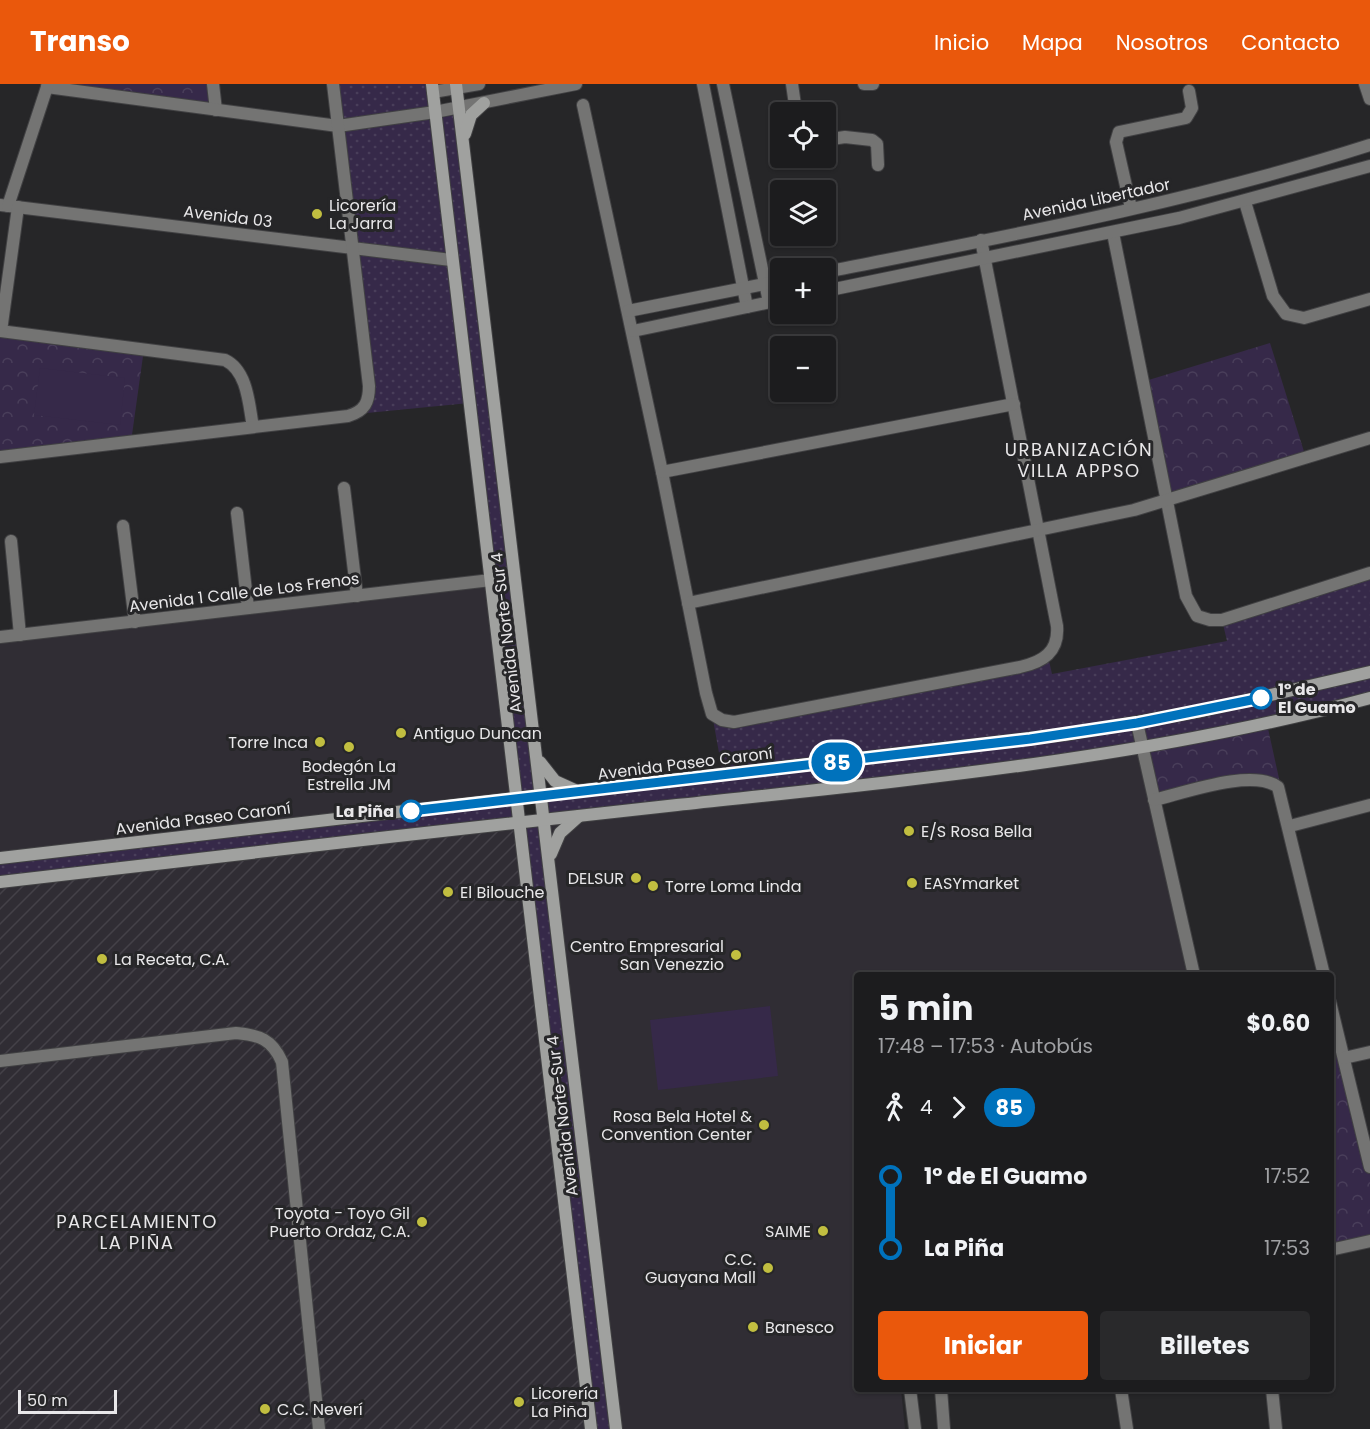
<!DOCTYPE html>
<html lang="es">
<head>
<meta charset="utf-8">
<style>
  :root { --surface:#1c1c1e; --page:#29292b; --text:#f1f3f6; --muted:#a0a1a4; --line:#3a3a3c; --accent:#ea580c }
  body { margin:0; font-family:Poppins,sans-serif; background:var(--page); color:var(--text); height:100vh; display:flex; flex-direction:column; font-size:22px; white-space:nowrap }
  * { box-sizing:border-box; margin:0 }
  p { font-size:20px; color:var(--muted) }
  .icon { flex:none; width:33px; height:33px; fill:none; stroke:currentColor; stroke-width:2; stroke-linecap:round; stroke-linejoin:round }
  .map { position:relative; flex:1; overflow:hidden }
  .details { position:absolute; left:854px; top:888px; width:480px; height:420px; display:flex; flex-direction:column; background:var(--surface); border-radius:6px; box-shadow:0 2px 4px #0004,0 0 0 2px var(--line) }
  .details>* { flex:none }
  .badge { padding:0 12px; border-radius:20px; font-size:21px; line-height:39px }
  .controls { position:absolute; left:770px; top:18px; display:grid; gap:12px }
  .controls a { display:grid; place-items:center; width:66px; height:66px; border-radius:6px; background:var(--surface); box-shadow:0 2px 4px #0004,0 0 0 2px var(--line); font-size:30px }
  .scale { position:absolute; left:18px; bottom:15px; width:99px; box-sizing:border-box; padding-left:6px; border:3px solid #e8e7e9; border-top:0; font-size:16px; line-height:21px; white-space:nowrap; color:#e8e7e9; -webkit-text-stroke:4px #262628; paint-order:stroke }
  .map>.badge { position:absolute; translate:-50% -50%; box-shadow:0 0 0 3px #fff }
  .legs { display:flex; align-items:center; gap:9px; height:66px; padding:0 24px; font-size:20px }
  .legs p { margin-inline-start:auto }
  .overview { display:flex; align-items:center; justify-content:space-between; height:102px; padding:0 24px }
  h1 { font-size:33px; font-weight:700; line-height:45px }
  .button { display:flex; gap:12px; margin-top:auto; padding:12px 24px }
  .button a { flex:1; height:69px; border-radius:6px; background:var(--accent); color:#fff; font-size:24px; font-weight:700; line-height:69px; text-align:center }
  .button a+a { background:var(--page); color:var(--text) }
  ul { padding:0 24px; list-style:none }
  li { display:flex; align-items:center; gap:21px; height:72px; font-size:22px }
  li i { display:grid; place-items:center; width:9px; height:100%; margin:0 8px; background:currentColor }
  li i::after { content:''; width:15px; height:15px; margin:-8px; border:4px solid; border-radius:50%; background:var(--surface) }
  li p { margin-inline-start:auto }
  li:first-child i { background:linear-gradient(#0000 50%,currentColor 0) }
  li:last-child i { background:linear-gradient(currentColor 50%,#0000 0) }
  header { display:flex; align-items:center; gap:36px; box-sizing:border-box; height:84px; padding:0 30px; background:var(--accent); color:#fff }
  header strong { font-size:28px }
  nav { display:flex; gap:33px; margin-inline-start:auto; font-size:21px }
  .map>svg:first-child { display:block }
</style>
</head>
<body>
<header>
<strong>Transo</strong>
<nav><a>Inicio</a><a>Mapa</a><a>Nosotros</a><a>Contacto</a></nav>
</header>
<div class="map">
<svg width="1370" height="1345" viewBox="0 0 1370 1345">
  <defs>
    <pattern id="industrial-furrows" width="10" height="10" patternUnits="userSpaceOnUse" patternTransform="scale(1.5)"><rect width="10" height="10" fill="#302d34"/><path d="M-1 1l2-2M0 10L10 0M9 11l2-2" fill="none" stroke="#444148"/></pattern>
    <pattern id="grass-dots" width="8" height="8" patternUnits="userSpaceOnUse" patternTransform="scale(1.5)"><rect width="8" height="8" fill="#362949"/><path d="M2 2h.1M6 6h.1" fill="none" stroke="#493e5a" stroke-width="1.8" stroke-linecap="round"/></pattern>
    <pattern id="park-crowns" width="20" height="18" patternUnits="userSpaceOnUse" patternTransform="scale(1.5)"><rect width="20" height="18" fill="#362949"/><path d="M2 6a3 3 0 1 1 6 0M12 15a3 3 0 1 1 6 0" fill="none" stroke="#493e5a"/></pattern>
  </defs>
  <rect width="100%" height="100%" fill="#262628"/>
  <g fill="#302d34">
    <path d="M 491,496 L 518,715 L 0,774 L 0,553 Z"/>
    <path d="M 1142,664 L 1194,891 L 856,891 L 856,1305 L 901,1305 L 905,1345 L 616,1345 L 545,735 Z"/>
  </g>
  <path fill="url(#industrial-furrows)" d="M 520,738 L 591,1345 L 0,1345 L 0,798 Z"/>
  <path fill="url(#grass-dots)" fill-rule="evenodd" d="M 333,0 L 432,0 L 435,28 L 459,24 L 543,713 L 723,691 L 712,630 L 722,636 L 1048,572 L 1052,590 L 1227,557 L 1222,536 L 1370,489 L 1370,614 L 1174,659 L 545,735 L 616,1345 L 591,1345 L 520,738 L 0,798 L 0,774 L 518,715 L 469,319 L 357,330 L 367,319 ZM 543,713 L 545,735 L 520,738 L 518,715 Z"/>
  <g fill="url(#park-crowns)">
    <path d="M 48,0 L 213,0 L 216,26 Z"/>
    <path d="M 0,247 L 144,265 L 131,358 L 0,373 Z"/>
    <path d="M 1270,259 L 1306,374 L 1165,417 L 1142,298 Z"/>
    <path d="M 1267,640 L 1282,708 L 1266,697 L 1154,716 L 1142,664 Z"/>
    <path d="M 1330,936 L 1370,1083 L 1370,1157 L 1330,1166 Z"/>
  </g>
  <g fill="#362949">
    <path d="M 40,284 L 125,294 L 120,341 L 34,331 Z"/>
    <path d="M 770,922 L 778,992 L 658,1006 L 650,936 Z"/>
  </g>
  <g fill="none" stroke-linecap="round" stroke-linejoin="round">
    <g stroke="#414143" stroke-width="14">
      <g id="street">
        <path d="M 213,0 L 216,26"/>
        <path d="M 703,0 L 747,223"/>
        <path d="M 723,0 L 769,218"/>
        <path d="M 792,0 L 796,28"/>
        <path d="M 864,0 L 873,0"/>
        <path d="M 1365,0 L 1370,15"/>
        <path d="M 47,3 L 338,42 L 435,28 L 576,0"/>
        <path d="M 433,8 L 479,0"/>
        <path d="M 583,21 L 662,388 L 706,609 L 712,630 L 722,636 L 734,638 L 1020,583 C 1043,578 1059,568 1057,542 L 981,156"/>
        <path d="M 825,56 L 845,53 L 872,56 L 877,60 L 878,81"/>
        <path d="M 1245,118 L 1273,212 L 1286,230 L 1304,234 L 1370,215"/>
        <path d="M 0,121 L 451,176"/>
        <path d="M 8,122 L 48,0"/>
        <path d="M 1131,124 L 1116,58 L 1119,48 L 1186,34 L 1192,24 L 1189,7"/>
        <path d="M 1113,149 L 1186,512 L 1197,532 L 1210,536 L 1222,536 L 1370,489"/>
        <path d="M 825,188 C 1008,152 1192,118 1370,61"/>
        <path d="M 825,207 L 1179,134 L 1370,82"/>
        <path d="M 628,227 L 780,197"/>
        <path d="M 0,247 L 225,276 C 248,287 249,322 253,343"/>
        <path d="M 1,247 L 18,123"/>
        <path d="M 633,247 L 780,216"/>
        <path d="M 0,373 L 348,332 C 365,327 369,318 369,302 L 333,0"/>
        <path d="M 662,388 L 1014,320"/>
        <path d="M 344,404 L 357,512"/>
        <path d="M 237,429 L 248,524"/>
        <path d="M 123,442 L 135,538"/>
        <path d="M 11,457 L 20,551"/>
        <path d="M 688,519 L 1134,426 L 1370,354"/>
        <path d="M 0,553 L 491,496"/>
        <path d="M 1137,639 L 1194,891"/>
        <path d="M 1154,716 C 1184,709 1252,684 1278,703 L 1324,891"/>
        <path d="M 1290,742 L 1370,721"/>
        <path d="M 1330,918 L 1370,1083"/>
        <path d="M 1344,974 L 1370,968"/>
        <path d="M 0,977 L 236,949 C 259,951 272,955 282,978 L 319,1345"/>
        <path d="M 1330,1166 L 1370,1157"/>
        <path d="M 910,1305 L 915,1345"/>
        <path d="M 941,1305 L 944,1345"/>
        <path d="M 1121,1305 L 1127,1345"/>
        <path d="M 1272,1305 L 1276,1345"/>
      </g>
    </g>
    <g stroke="#414143" stroke-width="14">
      <g id="secondary">
        <path d="M 432,0 L 591,1345"/>
        <path d="M 456,0 L 616,1345"/>
        <path d="M 465,50 L 471,31 L 484,19"/>
        <path d="M 540,678 L 555,697 L 577,707"/>
        <path d="M 551,770 L 560,749 L 579,732"/>
        <path d="M 0,774 L 1069,650 L 1201,627 L 1370,588"/>
        <path d="M 0,798 C 226,772 451,745 677,721 C 910,696 1143,675 1370,614"/>
      </g>
    </g>
    <use href="#street" stroke="#747473" stroke-width="12"/>
    <use href="#secondary" stroke="#a0a19f" stroke-width="12"/>
  </g>
  <g fill="none" stroke-linecap="round" stroke-linejoin="round">
    <g stroke="#fff" stroke-width="14">
      <path id="line-1" d="M 411,727 L 1030,655 L 1137,639 L 1261,614"/>
    </g>
    <use href="#line-1" stroke="#0072bc" stroke-width="9"/>
  </g>
  <g fill="#c1be40" stroke="#262628" stroke-width="2">
    <circle cx="317" cy="130" r="6"/>
    <circle cx="401" cy="649" r="6"/>
    <circle cx="320" cy="658" r="6"/>
    <circle cx="349" cy="663" r="6"/>
    <circle cx="909" cy="747" r="6"/>
    <circle cx="636" cy="794" r="6"/>
    <circle cx="912" cy="799" r="6"/>
    <circle cx="653" cy="802" r="6"/>
    <circle cx="448" cy="808" r="6"/>
    <circle cx="736" cy="871" r="6"/>
    <circle cx="102" cy="875" r="6"/>
    <circle cx="764" cy="1041" r="6"/>
    <circle cx="422" cy="1138" r="6"/>
    <circle cx="823" cy="1147" r="6"/>
    <circle cx="768" cy="1184" r="6"/>
    <circle cx="753" cy="1243" r="6"/>
    <circle cx="519" cy="1318" r="6"/>
    <circle cx="265" cy="1325" r="6"/>
  </g>
  <g fill="#fff" stroke="#0072bc" stroke-width="3">
    <circle cx="1261" cy="614" r="10"/>
    <circle cx="411" cy="727" r="10"/>
  </g>
  <g text-anchor="middle" stroke-width="6" stroke-linejoin="round" paint-order="stroke">
    <g font-size="16" fill="#e8e7e9" stroke="#262628">
      <text transform="translate(1096 115) rotate(-12)" y="6">Avenida Libertador</text>
      <text transform="translate(228 132) rotate(7)" y="6">Avenida 03</text>
      <text transform="translate(244 508) rotate(-7)" y="6">Avenida 1 Calle de Los Frenos</text>
      <text transform="translate(506 549) rotate(-97)" y="6">Avenida Norte-Sur 4</text>
      <text transform="translate(685 679) rotate(-7)" y="6">Avenida Paseo Caroní</text>
      <text transform="translate(203 734) rotate(-7)" y="6">Avenida Paseo Caroní</text>
      <text transform="translate(562 1032) rotate(-97)" y="6">Avenida Norte-Sur 4</text>
    </g>
    <g font-size="16" fill="#e8e7e9" stroke="#262628" text-anchor="start">
      <text x="329" y="127">Licorería<tspan x="329" dy="18">La Jarra</tspan></text>
      <text x="413" y="655">Antiguo Duncan</text>
      <text x="308" y="664" text-anchor="end">Torre Inca</text>
      <text x="349" y="688" text-anchor="middle">Bodegón La<tspan x="349" dy="18">Estrella JM</tspan></text>
      <text x="921" y="753">E/S Rosa Bella</text>
      <text x="624" y="800" text-anchor="end">DELSUR</text>
      <text x="924" y="805">EASYmarket</text>
      <text x="665" y="808">Torre Loma Linda</text>
      <text x="460" y="814">El Bilouche</text>
      <text x="724" y="868" text-anchor="end">Centro Empresarial<tspan x="724" dy="18">San Venezzio</tspan></text>
      <text x="114" y="881">La Receta, C.A.</text>
      <text x="752" y="1038" text-anchor="end">Rosa Bela Hotel &amp;<tspan x="752" dy="18">Convention Center</tspan></text>
      <text x="410" y="1135" text-anchor="end">Toyota - Toyo Gil<tspan x="410" dy="18">Puerto Ordaz, C.A.</tspan></text>
      <text x="811" y="1153" text-anchor="end">SAIME</text>
      <text x="756" y="1181" text-anchor="end">C.C.<tspan x="756" dy="18">Guayana Mall</tspan></text>
      <text x="765" y="1249">Banesco</text>
      <text x="531" y="1315">Licorería<tspan x="531" dy="18">La Piña</tspan></text>
      <text x="277" y="1331">C.C. Neverí</text>
    </g>
    <g font-size="16" font-weight="bold" fill="#e8e7e9" stroke="#262628" text-anchor="start">
      <text x="1278" y="611">1° de<tspan x="1278" dy="18">El Guamo</tspan></text>
      <text x="394" y="733" text-anchor="end">La Piña</text>
    </g>
    <g font-size="18" letter-spacing="1.5" fill="#e8e7e9" stroke="#262628">
      <text x="1079" y="372">URBANIZACIÓN<tspan x="1079" dy="21">VILLA APPSO</tspan></text>
      <text x="137" y="1144">PARCELAMIENTO<tspan x="137" dy="21">LA PIÑA</tspan></text>
    </g>
  </g>
</svg>
<div class="controls">
<a><svg class="icon" aria-label="locate" viewBox="0 0 24 24"><circle cx="12" cy="12" r="6"/><path d="M12 2v4M12 18v4M2 12h4M18 12h4"/></svg></a>
<a><svg class="icon" aria-label="layers" viewBox="0 0 24 24"><path d="M12 4l9 5-9 5-9-5zM3 14l9 5 9-5"/></svg></a>
<a>+</a>
<a>−</a>
</div>
<div class="scale">50 m</div>
<b class="badge" style="left:837px;top:678px;background:#0072bc;color:#fff">85</b>
<section class="details">
<div class="overview"><div><h1>5 min</h1><p>17:48 – 17:53 · Autobús</p></div><b>$0.60</b></div>
<div class="legs"><svg class="icon" aria-label="walk" viewBox="0 0 24 24"><circle cx="13" cy="4" r="2"/><path d="M13 8l-2 6 4 7M11 14l-3 7M7 12l3-4h3l4 4"/></svg>4<svg class="icon" aria-label="forward" viewBox="0 0 24 24"><path d="M9 5l7 7-7 7"/></svg><b class="badge" style="background:#0072bc;color:#fff">85</b></div>
<ul>
<li><i style="color:#0072bc"></i><b>1° de El Guamo</b><p>17:52</p></li>
<li><i style="color:#0072bc"></i><b>La Piña</b><p>17:53</p></li>
</ul>
<div class="button"><a>Iniciar</a><a>Billetes</a></div>
</section>
</div>
</body>
</html>
